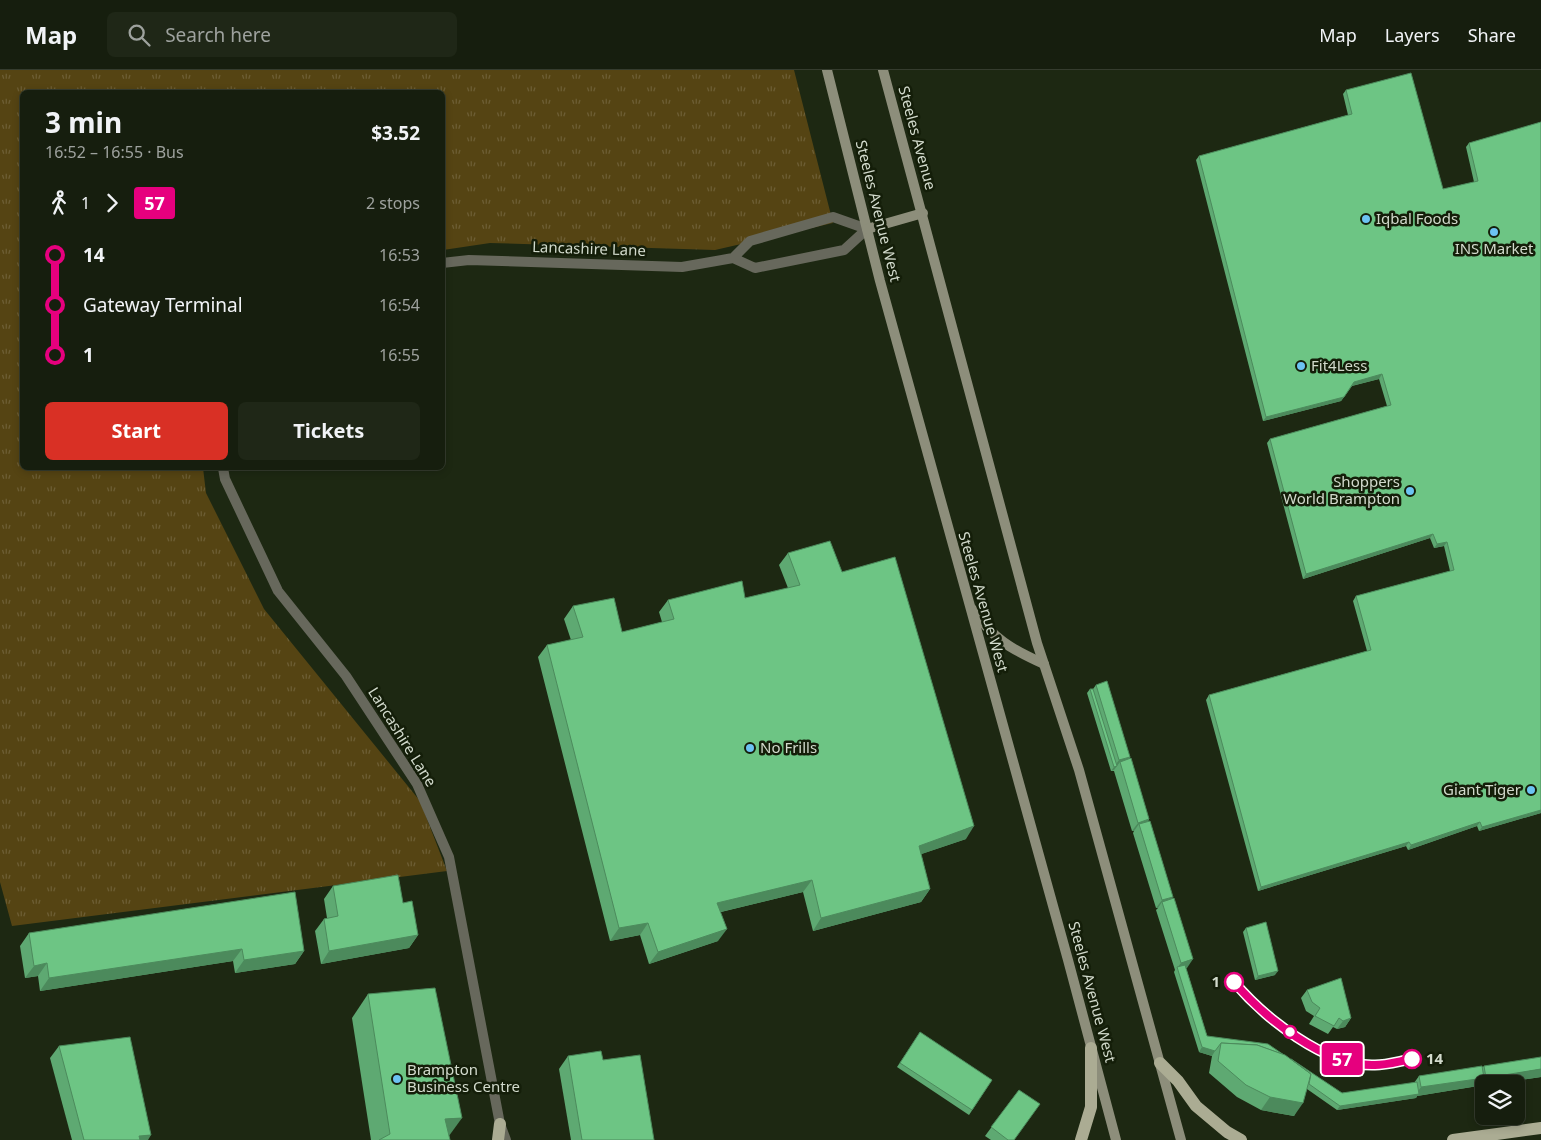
<!DOCTYPE html>
<html lang="en">
<head>
<meta charset="utf-8">
<style>
  :root { --surface:#161e0e; --page:#1f2717; --text:#f1f3f6; --muted:#9ea29e; --line:#353c2e; --accent:#d93025 }
  body { margin:0; font-family:"Noto Sans",sans-serif; background:var(--page); color:var(--text); height:100vh; display:flex; flex-direction:column; font-size:19px; white-space:nowrap }
  * { box-sizing:border-box; margin:0 }
  p { font-size:16px; color:var(--muted) }
  .icon { flex:none; width:28px; height:28px; fill:none; stroke:currentColor; stroke-width:2; stroke-linecap:round; stroke-linejoin:round }
  .map { position:relative; flex:1; overflow:hidden }
  .sheet { position:absolute; left:20px; top:20px; width:425px; height:380px; display:flex; flex-direction:column; background:var(--surface); border-radius:8px; box-shadow:0 2px 8px #0003,0 0 0 1px var(--line) }
  .sheet>* { flex:none }
  .badge { padding:0 10px; border-radius:4px; font-size:18px; line-height:32px }
  .controls { position:absolute; left:1475px; top:1005px; display:grid; gap:10px }
  .controls a { display:grid; place-items:center; width:50px; height:50px; border-radius:8px; background:var(--surface); box-shadow:0 2px 8px #0003,0 0 0 1px var(--line); font-size:25px }
  .map>.badge { position:absolute; translate:-50% -50%; box-shadow:0 0 0 2px #fff }
  .legs { display:flex; align-items:center; gap:8px; height:55px; padding:0 25px; font-size:16px }
  .legs p { margin-inline-start:auto }
  .headline { display:flex; align-items:center; justify-content:space-between; height:85px; padding:0 25px }
  h1 { font-size:28px; font-weight:700; line-height:38px }
  .action { display:flex; gap:10px; margin-top:auto; padding:10px 25px }
  .action a { flex:1; height:58px; border-radius:8px; background:var(--accent); color:#fff; font-size:20px; font-weight:700; line-height:58px; text-align:center }
  .action a+a { background:var(--page); color:var(--text) }
  ul { padding:0 25px; list-style:none }
  li { display:flex; align-items:center; gap:18px; height:50px; font-size:19px }
  li i { display:grid; place-items:center; width:8px; height:100%; margin:0 6px; background:currentColor }
  li i::after { content:''; width:12px; height:12px; margin:-6px; border:4px solid; border-radius:50%; background:var(--surface) }
  li p { margin-inline-start:auto }
  li:first-child i { background:linear-gradient(#0000 50%,currentColor 0) }
  li:last-child i { background:linear-gradient(currentColor 50%,#0000 0) }
  header { display:flex; align-items:center; gap:30px; box-sizing:border-box; height:70px; padding:0 25px; background:var(--surface); border-bottom:1px solid var(--line) }
  header strong { font-size:24px }
  nav { display:flex; gap:28px; margin-inline-start:auto; font-size:18px }
  .search { width:350px; height:45px; background:var(--page); display:flex; align-items:center; gap:12px; box-sizing:border-box; padding:0 18px; border-radius:8px; color:var(--muted); font-size:19px }
  .map>svg:first-child { display:block }
</style>
</head>
<body>
<header>
<strong>Map</strong>
<div class="search"><svg class="icon" aria-label="search" viewBox="0 0 24 24"><circle cx="10" cy="10" r="6"/><path d="M15 15l6 6"/></svg>Search here</div>
<nav><a>Map</a><a>Layers</a><a>Share</a></nav>
</header>
<div class="map">
<svg width="1541" height="1070" viewBox="0 0 1541 1070">
  <defs>
    <pattern id="grass-tufts" width="24" height="20" patternUnits="userSpaceOnUse" patternTransform="scale(1.25)"><rect width="24" height="20" fill="#554413"/><path d="M3 7l-1-3M5 7V3M7 7l1-3M15 17l-1-3M17 17v-4M19 17l1-3" fill="none" stroke="#6d5e34"/></pattern>
  </defs>
  <rect width="100%" height="100%" fill="#1d2812"/>
  <path fill="url(#grass-tufts)" d="M 0,0 L 794,0 L 833,153 L 715,180 L 490,173 L 443,180 L 442,22 L 22,22 L 22,398 L 203,398 L 206,423 L 264,539 L 420,731 L 447,801 L 12,856 L 0,812 Z"/>
  <g fill="none" stroke-linecap="round" stroke-linejoin="round">
    <g stroke="#67685c" stroke-width="10">
      <path d="M 442,193 L 469,190 L 682,197 L 733,188 L 755,198 L 844,180 L 867,159 L 833,147 L 750,171 L 733,188"/>
      <path d="M 223,398 L 225,409 L 278,521 L 346,606 L 417,714 L 449,787 L 500,1054 L 506,1070"/>
    </g>
    <g stroke="#8d8e7b" stroke-width="10">
      <path d="M 827,0 L 880,211 L 1068,890 L 1116,1070"/>
      <path d="M 883,0 L 1037,573 L 1079,700 L 1181,1070"/>
      <path d="M 867,159 L 923,143"/>
      <path d="M 972,539 C 995,570 1009,578 1044,594"/>
    </g>
    <g stroke="#abac93" stroke-width="12">
      <path d="M 1160,993 L 1178,1011 L 1196,1036 L 1227,1062 L 1241,1070"/>
      <path d="M 498,1070 L 500,1054"/>
      <path d="M 1081,1070 L 1091,1037 L 1091,978"/>
      <path d="M 1453,1070 L 1541,1058"/>
    </g>
  </g>
  <g fill="#5ea972">
    <path d="M 1346,20 L 1443,119 L 1474,112 L 1466,77 L 1469,73 L 1541,52 L 1541,743 L 1479,761 L 1477,756 L 1408,780 L 1406,776 L 1258,821 L 1206,630 L 1209,625 L 1367,581 L 1353,531 L 1356,526 L 1450,501 L 1444,476 L 1434,478 L 1430,468 L 1303,509 L 1267,373 L 1270,369 L 1387,336 L 1379,309 L 1352,316 L 1341,331 L 1263,351 L 1196,90 L 1199,86 L 1348,45 L 1343,24 Z"/>
    <path d="M 788,483 L 842,502 L 966,769 L 921,784 L 930,819 L 921,832 L 813,861 L 803,822 L 721,842 L 718,871 L 649,894 L 640,865 L 610,871 L 538,587 L 547,575 L 571,570 L 564,549 L 573,536 L 622,562 L 662,552 L 659,542 L 668,530 L 745,528 L 788,518 L 779,495 Z"/>
    <path d="M 1096,615 L 1130,687 L 1129,689 L 1149,749 L 1148,752 L 1172,829 L 1186,898 L 1207,966 L 1342,1023 L 1414,1013 L 1419,1006 L 1483,997 L 1484,996 L 1541,1007 L 1495,1014 L 1484,1014 L 1484,1016 L 1480,1016 L 1479,1015 L 1478,1016 L 1417,1026 L 1416,1028 L 1337,1040 L 1307,1019 L 1294,1046 L 1261,1040 L 1237,1027 L 1209,1003 L 1212,986 L 1199,982 L 1174,902 L 1175,900 L 1156,840 L 1158,838 L 1156,838 L 1133,763 L 1134,761 L 1132,761 L 1114,701 L 1111,701 L 1087,623 L 1090,619 L 1093,619 Z"/>
    <path d="M 333,816 L 403,833 L 418,865 L 409,878 L 321,894 L 315,861 L 324,849 L 327,848 L 324,829 Z"/>
    <path d="M 1246,858 L 1275,905 L 1255,910 L 1243,862 Z"/>
    <path d="M 29,863 L 304,881 L 295,894 L 235,903 L 233,891 L 40,921 L 38,906 L 25,908 L 20,876 Z"/>
    <path d="M 1307,920 L 1351,948 L 1345,957 L 1337,959 L 1333,957 L 1328,964 L 1309,954 L 1314,946 L 1306,941 L 1301,928 Z"/>
    <path d="M 368,924 L 449,1066 L 450,1070 L 371,1070 L 352,948 Z"/>
    <path d="M 920,963 L 992,1010 L 969,1045 L 897,997 Z"/>
    <path d="M 59,976 L 148,1070 L 72,1070 L 50,988 Z"/>
    <path d="M 568,986 L 603,990 L 654,1070 L 571,1070 L 559,999 Z"/>
    <path d="M 1019,1020 L 1014,1070 L 991,1070 L 985,1066 Z"/>
  </g>
  <g fill="#4c8a5c">
    <path d="M 1382,304 L 1379,309 L 1351,316 L 1354,312 Z"/>
    <path d="M 1344,327 L 1341,331 L 1263,351 L 1266,347 Z"/>
    <path d="M 1433,464 L 1430,468 L 1303,509 L 1306,504 Z"/>
    <path d="M 1447,472 L 1444,476 L 1434,478 L 1437,474 Z"/>
    <path d="M 1130,687 L 1124,695 L 1120,692 L 1114,700 L 1111,701 L 1119,690 Z"/>
    <path d="M 1541,740 L 1541,743 L 1479,761 L 1482,757 Z"/>
    <path d="M 1149,749 L 1144,758 L 1139,754 L 1134,761 L 1132,761 L 1138,753 Z"/>
    <path d="M 1480,752 L 1477,756 L 1408,780 L 1411,775 Z"/>
    <path d="M 974,756 L 966,769 L 910,788 L 919,776 Z"/>
    <path d="M 1409,772 L 1406,776 L 1258,821 L 1261,817 Z"/>
    <path d="M 812,810 L 803,822 L 708,845 L 717,833 Z"/>
    <path d="M 930,819 L 921,832 L 813,861 L 821,848 Z"/>
    <path d="M 1173,827 L 1167,835 L 1162,832 L 1158,838 L 1156,838 L 1162,830 Z"/>
    <path d="M 648,853 L 640,865 L 610,871 L 619,858 Z"/>
    <path d="M 727,859 L 718,871 L 649,894 L 658,882 Z"/>
    <path d="M 418,865 L 409,878 L 321,894 L 329,881 Z"/>
    <path d="M 242,879 L 233,891 L 40,921 L 49,908 Z"/>
    <path d="M 304,881 L 295,894 L 235,903 L 244,890 Z"/>
    <path d="M 1193,889 L 1187,898 L 1177,898 L 1181,893 Z"/>
    <path d="M 47,893 L 38,906 L 25,908 L 34,896 Z"/>
    <path d="M 1278,901 L 1275,905 L 1255,910 L 1258,906 Z"/>
    <path d="M 1351,948 L 1345,957 L 1337,959 L 1343,951 Z"/>
    <path d="M 1202,977 L 1215,981 L 1212,986 L 1199,982 Z"/>
    <path d="M 1541,999 L 1541,1007 L 1495,1014 L 1484,1014 L 1484,1016 L 1480,1016 L 1486,1008 Z"/>
    <path d="M 1484,1008 L 1478,1016 L 1417,1026 L 1416,1028 L 1337,1040 L 1340,1036 L 1416,1024 L 1421,1017 Z"/>
    <path d="M 1270,1027 L 1303,1033 L 1294,1046 L 1261,1040 Z"/>
    <path d="M 462,1048 L 446,1070 L 445,1049 Z"/>
    <path d="M 151,1065 L 148,1070 L 136,1070 L 139,1066 Z"/>
  </g>
  <g fill="#6dc584" stroke="#4c8a5c">
    <path d="M 1411,3 L 1443,119 L 1478,111 L 1469,73 L 1541,52 L 1541,740 L 1482,757 L 1480,752 L 1411,775 L 1409,772 L 1261,817 L 1209,625 L 1371,580 L 1356,526 L 1454,500 L 1447,472 L 1437,474 L 1433,464 L 1306,504 L 1270,369 L 1391,335 L 1382,304 L 1354,312 L 1344,327 L 1266,347 L 1199,86 L 1352,44 L 1346,20 Z"/>
    <path d="M 830,471 L 842,502 L 895,487 L 974,756 L 919,776 L 930,819 L 821,848 L 812,810 L 717,833 L 727,859 L 658,882 L 648,853 L 619,858 L 547,575 L 583,567 L 573,536 L 614,528 L 622,562 L 674,549 L 668,530 L 742,511 L 745,528 L 800,515 L 788,483 Z"/>
    <path d="M 1107,611 L 1130,687 L 1119,690 L 1096,615 Z"/>
    <path d="M 1090,619 L 1093,619 L 1117,696 L 1114,697 Z"/>
    <path d="M 1131,688 L 1149,749 L 1138,753 L 1120,692 Z"/>
    <path d="M 1150,751 L 1173,827 L 1162,830 L 1139,754 Z"/>
    <path d="M 398,805 L 403,833 L 412,831 L 418,865 L 329,881 L 324,849 L 338,846 L 333,816 Z"/>
    <path d="M 295,822 L 304,881 L 244,890 L 242,879 L 49,908 L 47,893 L 34,896 L 29,863 Z"/>
    <path d="M 1174,828 L 1193,889 L 1181,893 L 1162,832 Z"/>
    <path d="M 1266,852 L 1278,901 L 1258,906 L 1246,858 Z"/>
    <path d="M 1185,895 L 1207,966 L 1268,974 L 1284,985 L 1257,975 L 1221,973 L 1215,981 L 1202,977 L 1177,897 Z"/>
    <path d="M 1341,908 L 1351,948 L 1343,951 L 1339,948 L 1334,956 L 1315,946 L 1320,938 L 1312,932 L 1307,920 Z"/>
    <path d="M 435,918 L 462,1048 L 445,1049 L 450,1070 L 379,1070 L 390,1064 L 368,924 Z"/>
    <path d="M 920,962 L 992,1010 L 972,1040 L 900,993 Z"/>
    <path d="M 130,967 L 151,1065 L 139,1066 L 140,1070 L 84,1070 L 59,976 Z"/>
    <path d="M 1221,973 L 1257,975 L 1285,985 L 1311,1004 L 1303,1033 L 1270,1027 L 1246,1015 L 1218,991 Z"/>
    <path d="M 601,981 L 603,990 L 640,985 L 654,1070 L 582,1070 L 568,986 Z"/>
    <path d="M 1541,987 L 1541,999 L 1486,1008 L 1484,996 Z"/>
    <path d="M 1291,989 L 1342,1023 L 1417,1012 L 1419,1024 L 1340,1036 L 1309,1014 L 1311,1004 Z"/>
    <path d="M 1482,996 L 1484,1008 L 1421,1017 L 1419,1006 Z"/>
    <path d="M 1019,1020 L 1040,1034 L 1014,1070 L 1008,1070 L 991,1057 Z"/>
  </g>
  <g fill="none" stroke-linecap="round" stroke-linejoin="round">
    <g stroke="#fff" stroke-width="11">
      <path id="line-1" d="M 1234,912 C 1264,947 1325,997 1375,995 C 1387,995 1400,991 1412,989"/>
    </g>
    <use href="#line-1" stroke="#e6007e" stroke-width="8"/>
  </g>
  <g fill="#6cc3f2" stroke="#141e09" stroke-width="2">
    <circle cx="1366" cy="149" r="5"/>
    <circle cx="1494" cy="162" r="5"/>
    <circle cx="1301" cy="296" r="5"/>
    <circle cx="1410" cy="421" r="5"/>
    <circle cx="750" cy="678" r="5"/>
    <circle cx="1531" cy="720" r="5"/>
    <circle cx="397" cy="1009" r="5"/>
  </g>
  <g fill="#fff" stroke="#e6007e" stroke-width="2.5">
    <circle cx="1234" cy="912" r="9"/>
    <circle cx="1290" cy="962" r="6"/>
    <circle cx="1412" cy="989" r="9"/>
  </g>
  <g text-anchor="middle" stroke-width="5" stroke-linejoin="round" paint-order="stroke">
    <g font-size="15" fill="#d2dacc" stroke="#141e09">
      <text transform="translate(917 68) rotate(75)" y="5">Steeles Avenue</text>
      <text transform="translate(878 141) rotate(76)" y="5">Steeles Avenue West</text>
      <text transform="translate(589 179) rotate(2)" y="5">Lancashire Lane</text>
      <text transform="translate(983 532) rotate(74)" y="5">Steeles Avenue West</text>
      <text transform="translate(402 667) rotate(58)" y="5">Lancashire Lane</text>
      <text transform="translate(1092 922) rotate(75)" y="5">Steeles Avenue West</text>
    </g>
    <g font-size="15" fill="#d2dacc" stroke="#141e09" text-anchor="start">
      <text x="1376" y="154">Iqbal Foods</text>
      <text x="1494" y="184" text-anchor="middle">INS Market</text>
      <text x="1311" y="301">Fit4Less</text>
      <text x="1400" y="417" text-anchor="end">Shoppers<tspan x="1400" dy="17">World Brampton</tspan></text>
      <text x="760" y="683">No Frills</text>
      <text x="1521" y="725" text-anchor="end">Giant Tiger</text>
      <text x="407" y="1005">Brampton<tspan x="407" dy="17">Business Centre</tspan></text>
    </g>
    <g font-size="15" font-weight="bold" fill="#d2dacc" stroke="#141e09" text-anchor="end">
      <text x="1220" y="917">1</text>
      <text x="1426" y="994" text-anchor="start">14</text>
    </g>
  </g>
</svg>
<div class="controls">
<a><svg class="icon" aria-label="layers" viewBox="0 0 24 24"><path d="M12 4l9 5-9 5-9-5zM3 14l9 5 9-5"/></svg></a>
</div>
<b class="badge" style="left:1342px;top:989px;background:#e6007e;color:#fff">57</b>
<section class="sheet">
<div class="headline"><div><h1>3 min</h1><p>16:52 – 16:55 · Bus</p></div><b>$3.52</b></div>
<div class="legs"><svg class="icon" aria-label="walk" viewBox="0 0 24 24"><circle cx="13" cy="4" r="2"/><path d="M13 8l-2 6 4 7M11 14l-3 7M7 12l3-4h3l4 4"/></svg>1<svg class="icon" aria-label="forward" viewBox="0 0 24 24"><path d="M9 5l7 7-7 7"/></svg><b class="badge" style="background:#e6007e;color:#fff">57</b><p>2 stops</p></div>
<ul>
<li><i style="color:#e6007e"></i><b>14</b><p>16:53</p></li>
<li><i style="color:#e6007e"></i><span>Gateway Terminal</span><p>16:54</p></li>
<li><i style="color:#e6007e"></i><b>1</b><p>16:55</p></li>
</ul>
<div class="action"><a>Start</a><a>Tickets</a></div>
</section>
</div>
</body>
</html>
